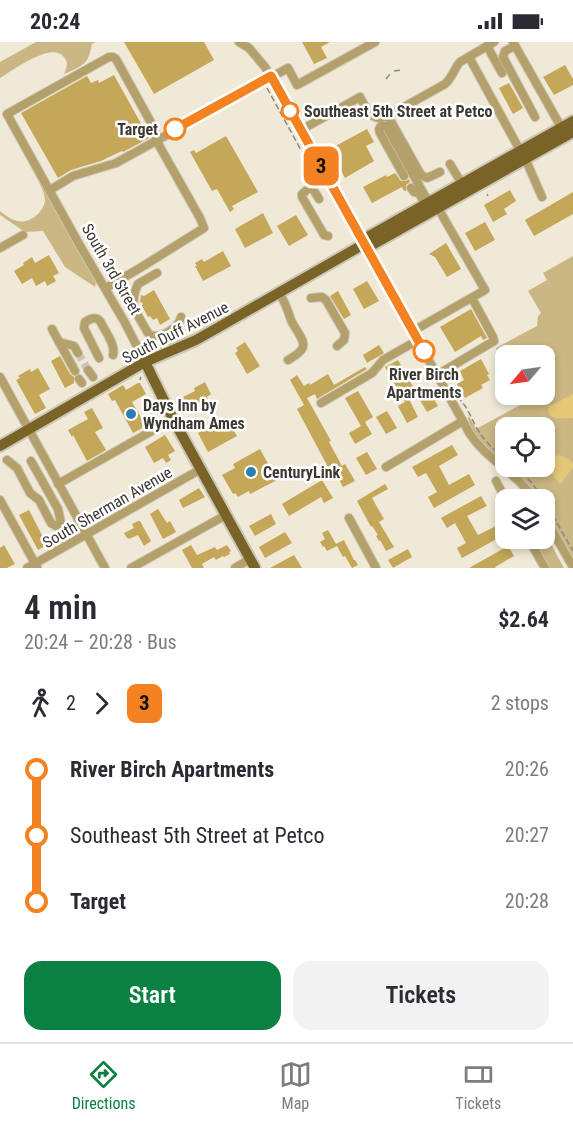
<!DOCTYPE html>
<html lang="en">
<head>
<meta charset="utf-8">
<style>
  :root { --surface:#fff; --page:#f2f2f3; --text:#2b2b33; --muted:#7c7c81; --line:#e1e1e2; --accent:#0b8043 }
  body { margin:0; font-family:"Roboto Condensed",sans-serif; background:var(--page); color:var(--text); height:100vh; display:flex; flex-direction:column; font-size:22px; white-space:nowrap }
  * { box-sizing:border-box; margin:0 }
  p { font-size:20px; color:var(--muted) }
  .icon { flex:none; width:33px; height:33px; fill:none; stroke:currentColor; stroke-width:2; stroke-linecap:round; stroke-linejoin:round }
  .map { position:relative; height:526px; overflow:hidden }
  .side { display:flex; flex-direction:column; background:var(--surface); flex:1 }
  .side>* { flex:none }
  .badge { padding:0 12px; border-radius:9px; font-size:21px; line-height:39px }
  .needle { width:39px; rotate:241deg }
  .fabs { position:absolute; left:495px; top:303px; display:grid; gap:12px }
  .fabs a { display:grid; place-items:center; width:60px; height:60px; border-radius:12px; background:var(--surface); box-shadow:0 3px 9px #0003; font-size:30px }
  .map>.badge { position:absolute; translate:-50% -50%; box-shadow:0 0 0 3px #fff }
  .legs { display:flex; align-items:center; gap:9px; height:66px; padding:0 24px; font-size:20px }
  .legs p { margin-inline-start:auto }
  .summary { display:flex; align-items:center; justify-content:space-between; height:102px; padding:0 24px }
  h1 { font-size:33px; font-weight:600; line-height:45px }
  .primary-button { display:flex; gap:12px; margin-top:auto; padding:12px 24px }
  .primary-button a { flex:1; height:69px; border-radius:18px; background:var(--accent); color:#fff; font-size:24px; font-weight:600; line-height:69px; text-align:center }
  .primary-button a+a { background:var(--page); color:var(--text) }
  ul { padding:0 24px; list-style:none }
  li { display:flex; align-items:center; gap:21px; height:66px; font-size:22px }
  li i { display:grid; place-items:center; width:9px; height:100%; margin:0 8px; background:currentColor }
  li i::after { content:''; width:15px; height:15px; margin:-8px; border:4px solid; border-radius:50%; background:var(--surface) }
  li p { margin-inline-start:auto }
  li:first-child i { background:linear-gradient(#0000 50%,currentColor 0) }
  li:last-child i { background:linear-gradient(currentColor 50%,#0000 0) }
  .status { display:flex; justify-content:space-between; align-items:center; height:42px; padding:0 30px; background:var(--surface); direction:ltr }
  .status svg { height:16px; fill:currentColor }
  .dock { display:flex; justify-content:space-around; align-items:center; height:84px; border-top:2px solid var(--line); background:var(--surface); font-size:16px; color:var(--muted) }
  .dock a { display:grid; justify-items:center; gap:3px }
  .dock .selected { color:var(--accent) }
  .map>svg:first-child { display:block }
</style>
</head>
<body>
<div class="status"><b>20:24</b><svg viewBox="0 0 49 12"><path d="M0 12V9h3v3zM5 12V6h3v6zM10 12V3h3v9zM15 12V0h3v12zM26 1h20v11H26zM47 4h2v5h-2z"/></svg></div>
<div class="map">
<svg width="573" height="526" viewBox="0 0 573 526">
  <rect width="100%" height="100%" fill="#f0e9d7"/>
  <g fill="#cbb783">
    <path d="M 36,0 L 96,0 L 92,2 C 88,23 84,23 64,32 C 67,25 69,20 63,14 C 51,0 13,28 0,36 L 0,20 Z"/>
    <path d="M 40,138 L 96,240 L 95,245 L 65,225 L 43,189 L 25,190 L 0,173 L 0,169 C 5,173 10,177 17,179 C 29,182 44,171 45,158 C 45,152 41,145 39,140 Z"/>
    <path d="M 573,214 L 573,517 L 545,466 L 544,458 L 539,457 L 530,444 L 509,425 L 544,424 L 544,386 L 506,386 L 505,422 C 490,411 472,396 468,376 L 469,374 L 476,387 L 522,362 L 518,353 L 544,352 L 544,314 L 506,314 L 505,330 L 502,323 L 504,321 L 496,306 L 537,284 L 538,274 L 541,271 L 528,249 L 547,238 L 543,231 Z"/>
    <path d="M 545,491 L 564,526 L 549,526 L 533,497 L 544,496 Z"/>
  </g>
  <g fill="#e5c778">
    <path d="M 573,352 L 573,376 C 562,375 548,381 548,365 Z"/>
    <path d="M 554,413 C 562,413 569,416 573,422 L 573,425 L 560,443 L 545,421 C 545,415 549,415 554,413 Z"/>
  </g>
  <g fill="#c4a758">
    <path d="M 124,0 L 204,0 L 214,18 L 154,52 Z"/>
    <path d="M 302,0 L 330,0 L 321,5 L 327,16 L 314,22 Z"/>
    <path d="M 565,23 L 573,37 L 573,43 L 554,53 L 543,35 Z"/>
    <path d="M 114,33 L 149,96 L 123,110 L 122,109 L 101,119 L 71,128 L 58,136 L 21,71 L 87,34 L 91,41 L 98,38 L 99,41 Z"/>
    <path d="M 509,41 L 523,66 L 513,72 L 499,46 Z"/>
    <path d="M 367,87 L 374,100 L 366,104 L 374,119 L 345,136 L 330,107 Z"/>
    <path d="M 226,94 L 258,150 L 232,164 L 234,167 L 230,170 L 217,147 L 212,149 L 190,110 L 194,108 L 196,111 Z"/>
    <path d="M 395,131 L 401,139 L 406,139 L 409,137 L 410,140 L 406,143 L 406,149 L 404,149 L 402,145 L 372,161 L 363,145 L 386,133 L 387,135 Z"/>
    <path d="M 510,148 L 516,159 L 504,167 L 507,172 L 493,180 L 484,163 Z"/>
    <path d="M 573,150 L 573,172 L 534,194 L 525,178 Z"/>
    <path d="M 263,171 L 273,191 L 245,206 L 235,187 Z"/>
    <path d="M 296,173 L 308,193 L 289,204 L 277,184 Z"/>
    <path d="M 485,180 L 495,198 L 475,209 L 465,191 Z"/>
    <path d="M 446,201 L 461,227 L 447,235 L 435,215 L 429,212 Z"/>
    <path d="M 223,209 L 231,224 L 203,239 L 195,224 L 197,224 L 195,221 L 202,217 L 204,220 Z"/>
    <path d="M 49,213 L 59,231 L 53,234 L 56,239 L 47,244 L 45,239 L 36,244 L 32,236 L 22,242 L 14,229 L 24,223 L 23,221 L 32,215 L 35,221 Z"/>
    <path d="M 367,239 L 379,259 L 364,267 L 353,247 Z"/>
    <path d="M 154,248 L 170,277 L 160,283 L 157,276 L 153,278 L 150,274 L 148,275 L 142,264 L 143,261 L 140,260 L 141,253 L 144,254 Z"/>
    <path d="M 338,249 L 351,273 L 344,277 L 330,254 Z"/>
    <path d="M 471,267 L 487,296 L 483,298 L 481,294 L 455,310 L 440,285 Z"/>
    <path d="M 245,300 L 260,324 L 247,332 L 235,311 L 238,309 L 236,306 Z"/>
    <path d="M 379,303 L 384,311 L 367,321 L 363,313 Z"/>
    <path d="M 60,314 L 70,332 L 74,335 L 74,341 L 65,346 L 51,319 Z"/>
    <path d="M 481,317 L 489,332 L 487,333 L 490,338 L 481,343 L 483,346 L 465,356 L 457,342 L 464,338 L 460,329 Z"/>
    <path d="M 398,318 L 416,350 L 408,355 L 418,375 L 407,381 L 398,364 L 405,360 L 385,325 Z"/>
    <path d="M 365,325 L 367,327 L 317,357 L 315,352 L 307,356 L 331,399 L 329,400 L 342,424 L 345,422 L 355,439 L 343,445 L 331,423 L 328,425 L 297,367 L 304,363 L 290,338 L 297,333 L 304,344 L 309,341 L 310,343 L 328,332 L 334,343 Z"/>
    <path d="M 38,326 L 50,347 L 39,353 L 46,366 L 35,372 L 16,338 L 20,336 L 18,334 L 30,327 L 31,330 Z"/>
    <path d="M 205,340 L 211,352 L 207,355 L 208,356 L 189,366 L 183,355 L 195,349 L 194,346 Z"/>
    <path d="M 138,341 L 140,341 L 146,352 L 132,360 L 146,384 L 133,391 L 115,358 L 112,359 L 108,352 L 123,343 L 126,348 Z"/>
    <path d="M 428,347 L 438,364 L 427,370 L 417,353 Z"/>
    <path d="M 358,349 L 373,375 L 365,380 L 372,392 L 355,402 L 349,391 L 361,384 L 345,356 Z"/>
    <path d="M 92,366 L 103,386 L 95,390 L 106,408 L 87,419 L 73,393 L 72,395 L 68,388 L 88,377 L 84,370 Z"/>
    <path d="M 387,369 L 397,386 L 386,392 L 376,375 Z"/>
    <path d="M 226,375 L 237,394 L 208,410 L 198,391 Z"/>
    <path d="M 165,393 L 175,409 L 168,413 L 171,418 L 166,421 L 163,416 L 154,421 L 145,405 Z"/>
    <path d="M 452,403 L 458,413 L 439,424 L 449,443 L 469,432 L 475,443 L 434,466 L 428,455 L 437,450 L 426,431 L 418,435 L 412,425 Z"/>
    <path d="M 260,407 L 277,438 L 250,452 L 249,449 L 238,455 L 235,451 L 233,452 L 222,433 L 235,426 L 233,422 Z"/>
    <path d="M 367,410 L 377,427 L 366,433 L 356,416 Z"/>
    <path d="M 322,438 L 333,456 L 324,461 L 321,455 L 289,474 L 282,462 Z"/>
    <path d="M 385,442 L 388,447 L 372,456 L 384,477 L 379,480 L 394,505 L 386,509 L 380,498 L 379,499 L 376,494 L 378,493 L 372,484 L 371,485 L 357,459 Z"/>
    <path d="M 199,446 L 205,455 L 183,466 L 179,458 Z"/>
    <path d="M 481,454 L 487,464 L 467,474 L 478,493 L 498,483 L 504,493 L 462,516 L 457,506 L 466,501 L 455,481 L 447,486 L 441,476 Z"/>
    <path d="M 158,467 L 167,481 L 170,479 L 176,490 L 163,497 L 150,472 Z"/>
    <path d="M 29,468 L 47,503 L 38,508 L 19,473 Z"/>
    <path d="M 271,472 L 276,482 L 255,494 L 249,484 Z"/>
    <path d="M 138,479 L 140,479 L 151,499 L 144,504 L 138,493 L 129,497 L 128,496 L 127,496 L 124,491 L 134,486 L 132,482 Z"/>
    <path d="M 328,488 L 336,502 L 344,498 L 354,518 L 355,518 L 358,523 L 352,526 L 345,514 L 343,515 L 337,504 L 327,509 L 324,504 L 323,505 L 320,500 L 325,497 L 322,491 Z"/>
    <path d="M 285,490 L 292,501 L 265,516 L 259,505 Z"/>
    <path d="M 4,503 L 15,522 L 7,526 L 0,526 L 0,506 Z"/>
    <path d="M 191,503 L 197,513 L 215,505 L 217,508 L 227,503 L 231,509 L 229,510 L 230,512 L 224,515 L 223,514 L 216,518 L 214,515 L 202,522 L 204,526 L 192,526 L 182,508 Z"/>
    <path d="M 508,504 L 514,514 L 495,525 L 496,526 L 469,526 Z"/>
    <path d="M 408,507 L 412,515 L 393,526 L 388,518 Z"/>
    <path d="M 294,513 L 302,526 L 270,526 Z"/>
  </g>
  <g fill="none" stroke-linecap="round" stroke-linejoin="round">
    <path stroke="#ccc6b6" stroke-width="8" stroke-dasharray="8 4" stroke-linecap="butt" d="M 78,311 L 88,328"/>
    <g stroke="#ccc6b6" stroke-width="10">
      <g id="minor">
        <path d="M 239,0 L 249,6 L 265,25 L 470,392 C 487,418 517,431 535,458"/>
        <path d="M 513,0 L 561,85"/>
        <path d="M 487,4 L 502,31"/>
        <path d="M 515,4 L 505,9 L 503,15 L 535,75"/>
        <path d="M 469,15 L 528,123 L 542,155"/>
        <path d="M 388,74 L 421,133 L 427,136 L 440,130"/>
        <path d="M 301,88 L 360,55 C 366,66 371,80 386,75 L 445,42 C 452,36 454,27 460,20 L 494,0"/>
        <path d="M 450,122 L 462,142"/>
        <path d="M 404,134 L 380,91 L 379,87 L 381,84 L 386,84 L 425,154 L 431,159"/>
        <path d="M 411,146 L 414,150 L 419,151 L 422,157"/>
        <path d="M 50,148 L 73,134 L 116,121 L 288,26 L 297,43 L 375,0"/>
        <path d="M 319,157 L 313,147 L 308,147 L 302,152 L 302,155 L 323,191 L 324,193 L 328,194"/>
        <path d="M 0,206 L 23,193"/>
        <path d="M 157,231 L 138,242 C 128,264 137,271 148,291 L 150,293 C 161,297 179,286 181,275"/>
        <path d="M 106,246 L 140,226 L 204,186 L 200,176 L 156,98 L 155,88 L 116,17 L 113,15 L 109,15 L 7,72 L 79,202 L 124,279 L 145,320"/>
        <path d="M 279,251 C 286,261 287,267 291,278 C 294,286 305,297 303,305 C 301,311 293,315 288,318"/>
        <path d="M 311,256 L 322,255 L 326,258 L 345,291 L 344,298 L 337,304"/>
        <path d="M 52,287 L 75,329"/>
        <path d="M 413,289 L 485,248 L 438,166"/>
        <path d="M 59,300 L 74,304 L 78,311"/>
        <path d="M 99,316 L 84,286 L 85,280 C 90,277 95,274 100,279 C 105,289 116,303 113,313"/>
        <path d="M 88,328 L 93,335"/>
        <path d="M 437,333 L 494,299 L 493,295 L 472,256"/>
        <path d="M 0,335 L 105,526"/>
        <path d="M 79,337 L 82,341"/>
        <path d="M 321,361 L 372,331 L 383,318 L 418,298"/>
        <path d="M 7,418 L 17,426 L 30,451 L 39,458 L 51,481 L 56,484 L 61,481 L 58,467 L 31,419"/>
        <path d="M 386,425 L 463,379"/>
        <path d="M 496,439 L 506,458"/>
        <path d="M 58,442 L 173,377"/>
        <path d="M 0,458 L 37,525"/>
        <path d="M 544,474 L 573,525"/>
        <path d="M 349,476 L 376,526"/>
        <path d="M 528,496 L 545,526"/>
        <path d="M 27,526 L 201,427"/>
        <path d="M 131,526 L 226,473"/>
        <path d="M 235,526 L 250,517"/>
      </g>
    </g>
    <g stroke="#ccc6b6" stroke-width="14">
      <g id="major">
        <path d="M 364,202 L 374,202 L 573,90"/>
        <path d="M 145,320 L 173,377 L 255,526"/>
        <path d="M 0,404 L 145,320 L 196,298 L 219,285 L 364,202 L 369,194 L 573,79"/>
      </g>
    </g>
    <g stroke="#8e897d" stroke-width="1.5" stroke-dasharray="6 3" stroke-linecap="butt">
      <path d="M 394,29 L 403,28"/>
      <path d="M 386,37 L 391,31"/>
      <path d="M 267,46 L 313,130 L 317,132"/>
      <path d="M 487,152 L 488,154"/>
      <path d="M 140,338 L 141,335"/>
      <path d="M 457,355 C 468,364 471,377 478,388 C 485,400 495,409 506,417"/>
      <path d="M 515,424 L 531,440 L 544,457"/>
      <path d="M 544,458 L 573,509"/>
    </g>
    <use href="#minor" stroke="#b4a06b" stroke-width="8"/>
    <use href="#major" stroke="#796326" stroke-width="10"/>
  </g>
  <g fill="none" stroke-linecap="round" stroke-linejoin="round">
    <g stroke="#fff" stroke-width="14">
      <path id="line-1" d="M 175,87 L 271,34 L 424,309"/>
    </g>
    <use href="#line-1" stroke="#f58220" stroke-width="9"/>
  </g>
  <g fill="#fff" stroke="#f58220" stroke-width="3">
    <circle cx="290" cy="69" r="8"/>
    <circle cx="175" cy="87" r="10"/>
    <circle cx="424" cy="309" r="10"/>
  </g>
  <g fill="#2c7eaf" stroke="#fff" stroke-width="2">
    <circle cx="131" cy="372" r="6"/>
    <circle cx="251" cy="430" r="6"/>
  </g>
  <g text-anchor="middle" stroke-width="5" stroke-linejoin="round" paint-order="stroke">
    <g font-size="16" font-weight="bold" fill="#3c3933" stroke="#fff" text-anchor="start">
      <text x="304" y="75">Southeast 5th Street at Petco</text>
      <text x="158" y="93" text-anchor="end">Target</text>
      <text x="424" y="338" text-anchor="middle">River Birch<tspan x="424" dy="18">Apartments</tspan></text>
    </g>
    <g font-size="16" fill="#3c3933" stroke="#fff">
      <text transform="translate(112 227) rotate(60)" y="6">South 3rd Street</text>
      <text transform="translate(175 290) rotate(-27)" y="6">South Duff Avenue</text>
      <text transform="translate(107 465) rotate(-30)" y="6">South Sherman Avenue</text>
    </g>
    <g font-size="16" font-weight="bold" fill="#3c3933" stroke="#fff" text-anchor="start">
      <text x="143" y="369">Days Inn by<tspan x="143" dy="18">Wyndham Ames</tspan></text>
      <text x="263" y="436">CenturyLink</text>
    </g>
  </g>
</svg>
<div class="fabs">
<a><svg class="needle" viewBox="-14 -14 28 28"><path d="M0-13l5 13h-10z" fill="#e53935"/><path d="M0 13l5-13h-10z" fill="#7c7c81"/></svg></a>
<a><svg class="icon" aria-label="locate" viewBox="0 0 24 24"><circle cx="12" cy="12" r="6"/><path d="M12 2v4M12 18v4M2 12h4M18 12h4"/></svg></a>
<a><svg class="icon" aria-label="layers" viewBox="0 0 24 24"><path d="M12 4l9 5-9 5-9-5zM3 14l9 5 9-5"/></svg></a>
</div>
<b class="badge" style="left:321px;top:124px;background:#f58220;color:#111">3</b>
</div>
<section class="side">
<div class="summary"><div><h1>4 min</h1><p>20:24 – 20:28 · Bus</p></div><b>$2.64</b></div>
<div class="legs"><svg class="icon" aria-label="walk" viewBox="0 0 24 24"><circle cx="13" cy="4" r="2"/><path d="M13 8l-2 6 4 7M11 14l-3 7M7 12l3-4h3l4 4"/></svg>2<svg class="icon" aria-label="forward" viewBox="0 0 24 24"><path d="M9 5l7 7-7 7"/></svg><b class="badge" style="background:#f58220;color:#111">3</b><p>2 stops</p></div>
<ul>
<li><i style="color:#f58220"></i><b>River Birch Apartments</b><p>20:26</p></li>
<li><i style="color:#f58220"></i><span>Southeast 5th Street at Petco</span><p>20:27</p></li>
<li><i style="color:#f58220"></i><b>Target</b><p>20:28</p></li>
</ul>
<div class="primary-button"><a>Start</a><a>Tickets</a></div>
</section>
<nav class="dock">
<a class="selected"><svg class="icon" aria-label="directions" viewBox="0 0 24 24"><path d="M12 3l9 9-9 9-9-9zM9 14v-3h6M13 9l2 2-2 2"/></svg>Directions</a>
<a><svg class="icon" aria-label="map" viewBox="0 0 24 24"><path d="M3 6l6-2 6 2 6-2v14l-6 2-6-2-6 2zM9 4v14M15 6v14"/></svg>Map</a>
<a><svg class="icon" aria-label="tickets" viewBox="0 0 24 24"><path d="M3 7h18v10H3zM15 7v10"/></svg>Tickets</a>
</nav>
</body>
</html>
